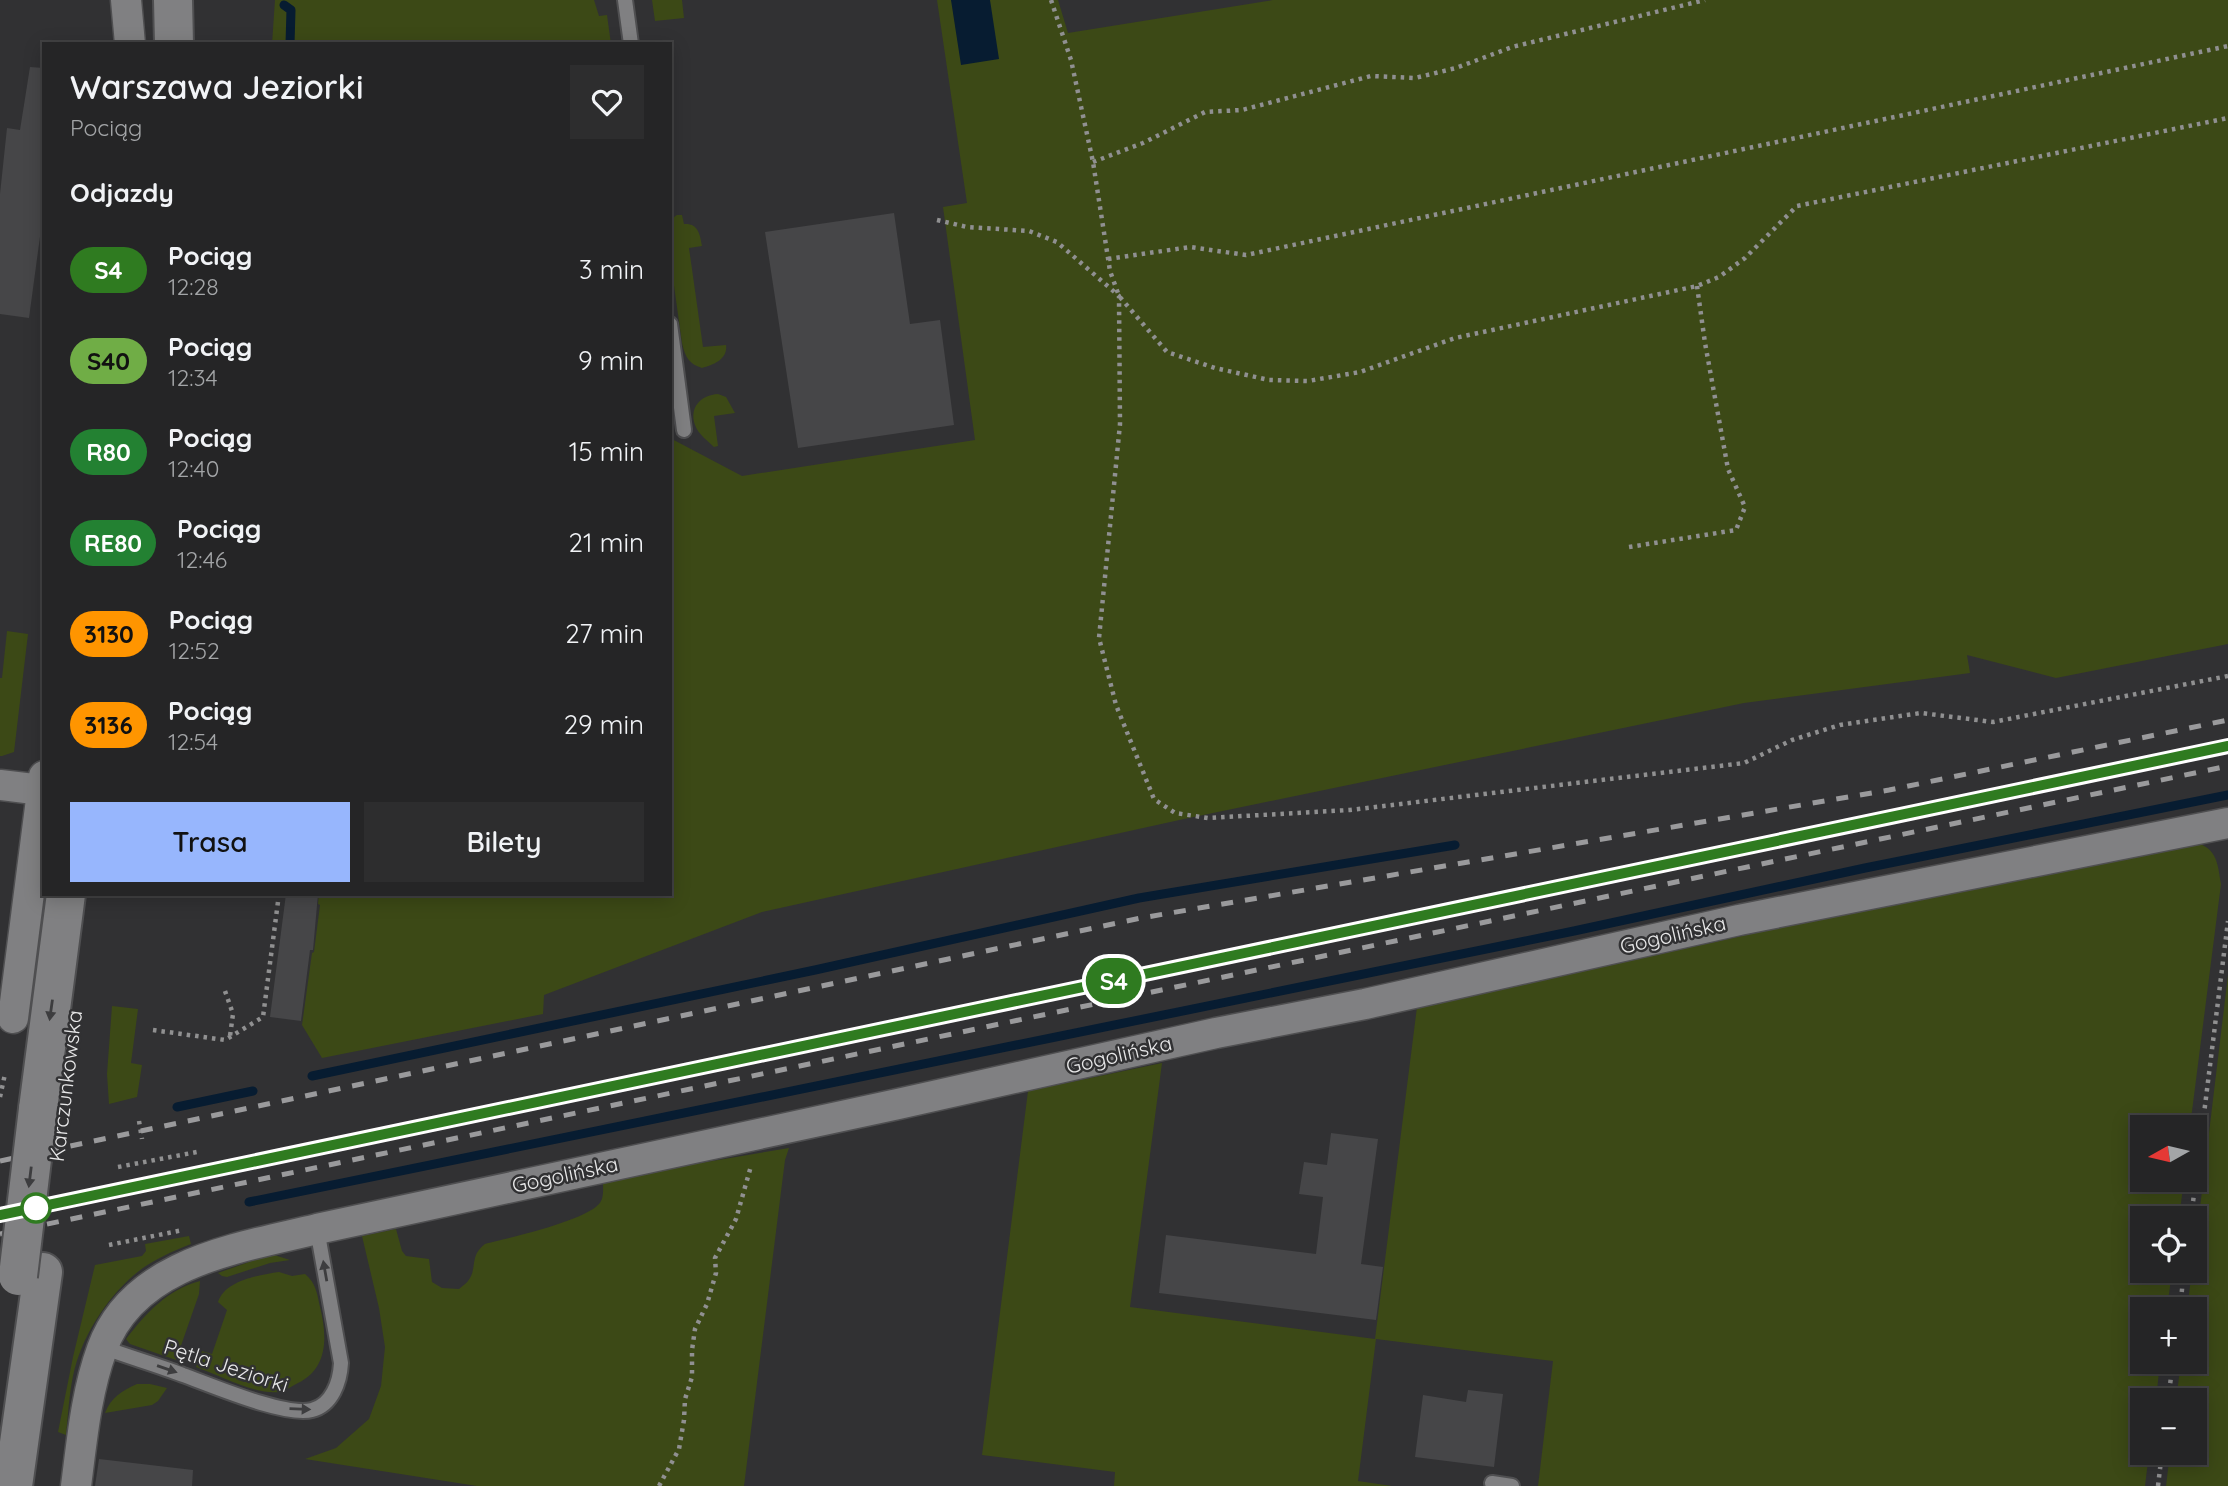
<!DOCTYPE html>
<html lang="pl">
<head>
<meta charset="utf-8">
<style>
  :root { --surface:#252526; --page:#2d2d2e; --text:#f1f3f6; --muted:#a3a5a7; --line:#424243; --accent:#97b6fd }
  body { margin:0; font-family:Quicksand,sans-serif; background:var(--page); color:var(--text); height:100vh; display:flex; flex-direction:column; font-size:26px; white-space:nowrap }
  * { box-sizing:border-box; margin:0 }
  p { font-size:23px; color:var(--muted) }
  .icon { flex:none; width:38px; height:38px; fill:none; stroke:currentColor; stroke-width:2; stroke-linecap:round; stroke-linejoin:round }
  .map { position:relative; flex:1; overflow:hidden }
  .panel { position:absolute; left:42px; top:42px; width:630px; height:854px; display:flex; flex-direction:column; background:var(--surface); border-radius:0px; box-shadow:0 4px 18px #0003,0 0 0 2px var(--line) }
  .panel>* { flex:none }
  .badge { padding:0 14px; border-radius:23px; font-size:24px; line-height:46px }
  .needle { width:46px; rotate:262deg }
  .tools { position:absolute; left:2130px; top:1115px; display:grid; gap:14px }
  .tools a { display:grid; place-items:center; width:77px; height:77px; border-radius:0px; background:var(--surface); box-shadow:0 4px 18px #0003,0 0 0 2px var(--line); font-size:35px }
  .map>.badge { position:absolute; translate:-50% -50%; box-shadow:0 0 0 4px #fff }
  h2 { padding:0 28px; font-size:26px; line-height:63px }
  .round { display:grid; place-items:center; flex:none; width:74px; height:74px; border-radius:0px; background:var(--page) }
  .summary { display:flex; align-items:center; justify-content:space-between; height:119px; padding:0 28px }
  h1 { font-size:33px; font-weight:600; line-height:52px }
  .cta { display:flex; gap:14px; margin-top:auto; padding:14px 28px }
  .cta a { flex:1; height:80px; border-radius:0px; background:var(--accent); color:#111; font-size:28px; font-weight:600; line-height:80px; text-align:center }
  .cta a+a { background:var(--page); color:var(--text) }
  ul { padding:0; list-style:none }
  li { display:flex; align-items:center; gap:21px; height:91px; padding:0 28px }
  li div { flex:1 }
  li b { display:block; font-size:26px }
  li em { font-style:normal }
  li .badge { min-width:77px; font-weight:700; text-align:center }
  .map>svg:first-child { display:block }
</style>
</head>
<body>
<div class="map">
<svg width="2228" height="1486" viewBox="0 0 2228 1486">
  <rect width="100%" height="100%" fill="#313133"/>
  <g fill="#3c4916">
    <path d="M 275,0 L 594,0 L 599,16 L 607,15 L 611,44 L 272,44 Z"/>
    <path d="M 652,0 L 682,0 L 684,18 L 655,21 Z"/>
    <path d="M 937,0 L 1058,0 L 1068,33 L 1273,0 L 2228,0 L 2228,644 L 2056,678 L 1967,655 L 1970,673 L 1744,703 L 1184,819 L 762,912 L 544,995 L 543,1014 L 322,1058 L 302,1025 L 312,953 L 314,952 L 320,905 L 318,904 L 319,894 L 670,894 L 670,438 L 742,476 L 975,440 L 943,207 L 967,203 Z"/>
    <path d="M 677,215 L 682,215 L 684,224 C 698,223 700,234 702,246 L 689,248 L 703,347 L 726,345 C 728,359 714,365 702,368 C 689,364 685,357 682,343 L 670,257 L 670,220 Z"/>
    <path d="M 718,394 L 726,397 L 735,413 L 714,416 L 718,446 L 714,447 C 708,441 698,434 695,425 C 689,407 701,395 718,394 Z"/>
    <path d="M 7,631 L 28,634 L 14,752 L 2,756 L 0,756 L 0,678 L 2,678 Z"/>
    <path d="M 2200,844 C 2218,851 2218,867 2221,884 L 2190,1127 L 2142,1127 L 2142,1180 L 2184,1180 L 2179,1218 L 2142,1218 L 2142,1270 L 2172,1271 L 2167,1309 L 2142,1309 L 2142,1362 L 2160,1362 L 2156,1400 L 2142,1400 L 2142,1452 L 2149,1453 L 2145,1486 L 1538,1486 L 1553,1361 L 1376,1339 L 1358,1481 L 1392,1486 L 1114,1486 L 1115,1472 L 982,1455 L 1028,1091 L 1162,1063 L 1130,1307 L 1375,1339 L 1417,1007 L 2068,865 Z"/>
    <path d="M 2228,975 L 2228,1486 L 2166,1486 L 2170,1453 L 2194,1452 L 2194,1400 L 2176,1400 L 2181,1362 L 2194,1362 L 2194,1309 L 2187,1309 L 2192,1271 L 2194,1270 L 2195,1249 Z"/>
    <path d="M 112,1006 L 138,1009 L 131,1063 L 142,1065 L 137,1097 L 109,1104 L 107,1074 Z"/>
    <path d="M 789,1148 L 785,1160 L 744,1486 L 477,1486 L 305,1459 L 336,1448 L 369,1419 L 381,1386 L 385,1347 L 379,1308 L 362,1236 L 396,1229 L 402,1251 L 406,1256 L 429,1259 L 432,1282 L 442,1288 L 459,1289 C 460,1288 468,1282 468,1281 C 478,1268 469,1256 485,1244 C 509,1238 584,1221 599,1204 C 604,1199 603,1190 603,1183 L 683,1166 Z"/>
    <path d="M 189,1236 L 191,1244 C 171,1252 150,1261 134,1275 C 105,1300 81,1338 73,1376 C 69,1395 68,1416 66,1435 L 58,1432 L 73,1357 L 95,1265 L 142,1256 L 146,1251 L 145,1244 Z"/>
    <path d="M 271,1254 L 290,1260 L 270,1263 L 227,1277 L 222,1276 L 218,1273 Z"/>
    <path d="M 279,1272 L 292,1276 L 305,1274 C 316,1283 317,1293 320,1307 C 327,1335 329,1368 298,1383 C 292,1386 285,1391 279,1392 C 255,1395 219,1375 196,1367 L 202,1351 L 212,1354 L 227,1310 L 218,1302 C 225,1280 259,1275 279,1272 Z"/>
    <path d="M 200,1281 L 199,1294 L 176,1360 L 130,1344 L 126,1339 C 145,1314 168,1289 200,1281 Z"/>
    <path d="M 137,1384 L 150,1384 L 167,1388 L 158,1401 L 152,1405 L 105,1413 C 111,1397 122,1391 137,1384 Z"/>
  </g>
  <path fill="#071c31" d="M 951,0 L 990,0 L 999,59 L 961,65 Z"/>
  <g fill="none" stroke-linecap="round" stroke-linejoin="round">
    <g stroke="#071c31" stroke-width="9">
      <path d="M 284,5 L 291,10 L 290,44"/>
      <path d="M 312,1076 L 815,970 L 1139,898 L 1455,845"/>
      <path d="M 177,1107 L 253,1091"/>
      <path d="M 249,1202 L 1574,931 L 1865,868 L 2228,795"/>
    </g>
  </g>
  <g fill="#464648">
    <path d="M 30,67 L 44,68 L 44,207 L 29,318 L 0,314 L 0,194 L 7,128 L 20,130 Z"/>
    <path d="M 894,213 L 910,324 L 940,320 L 954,425 L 798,448 L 765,232 Z"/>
    <path d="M 286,894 L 318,894 L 313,950 L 310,950 L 301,1021 L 270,1017 Z"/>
    <path d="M 1331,1133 L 1378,1139 L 1361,1264 L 1383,1267 L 1376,1320 L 1159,1293 L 1166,1235 L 1316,1254 L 1323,1197 L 1299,1194 L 1304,1162 L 1327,1165 Z"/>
    <path d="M 1468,1390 L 1503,1394 L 1494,1467 L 1415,1457 L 1423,1395 L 1466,1402 Z"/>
    <path d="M 99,1459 L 193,1470 L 192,1486 L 95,1486 Z"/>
  </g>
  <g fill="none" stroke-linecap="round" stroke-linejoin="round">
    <g stroke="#4f4f51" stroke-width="18">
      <g id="lane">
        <path d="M 625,0 L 631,44"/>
        <path d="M 670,324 L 684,430"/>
        <path d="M 102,1347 C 129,1357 157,1365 183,1375 C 211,1385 285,1417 312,1410 C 332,1405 340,1382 341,1363 L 317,1229"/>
        <path d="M 1492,1483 L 1512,1486"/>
      </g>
    </g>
    <g stroke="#4f4f51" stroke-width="33">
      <g id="street">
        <path d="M 126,0 L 130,44"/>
        <path d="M 0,785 L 42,790"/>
        <path d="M 13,1018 L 44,776"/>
        <path d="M 76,1486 C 82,1440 86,1393 102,1349 C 133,1262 239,1248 317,1229 L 898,1104 L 1216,1033 L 1365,1004 L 1739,920 L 2228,823"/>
      </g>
    </g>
    <g stroke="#4f4f51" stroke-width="42">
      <g id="secondary">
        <path d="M 173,0 L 174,44"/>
        <path d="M 38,1109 L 66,894"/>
        <path d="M 13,1486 L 43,1272"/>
      </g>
    </g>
    <g stroke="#909091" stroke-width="4.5" stroke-dasharray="3.5 5" stroke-linecap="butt">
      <path d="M 1051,0 L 1071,60 L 1093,162 L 1110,271 L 1119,296 L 1167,352 L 1215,368 L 1269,380 L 1308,381 L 1360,372 L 1455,338 L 1697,286 L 1719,277 L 1745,258 L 1797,206 L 2228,118"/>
      <path d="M 1093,162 L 1143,143 L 1205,112 L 1242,110 L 1371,76 L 1415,78 L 1456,68 L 1512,47 L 1705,0"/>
      <path d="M 937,220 L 967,227 L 1029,231 L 1057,242 L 1119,296 L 1120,424 L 1099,638 L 1116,705 L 1154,799 L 1175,813 L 1208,818 L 1350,810 L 1744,763 L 1792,740 L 1840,725 L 1921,713 L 1993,722 L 2228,676"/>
      <path d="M 1108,259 L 1190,247 L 1246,255 L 2228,46"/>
      <path d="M 1629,547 L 1736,530 L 1745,507 L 1728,469 L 1705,343 L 1697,286"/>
      <path d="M 225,991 L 233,1014 L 230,1036"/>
      <path d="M 153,1030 L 225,1040 L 263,1017 L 279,894"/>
      <path d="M 0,1097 L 5,1074"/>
      <path d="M 139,1121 L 142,1139"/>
      <path d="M 118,1167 L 197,1152"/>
      <path d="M 2191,1218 L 2228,921"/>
      <path d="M 109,1245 L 183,1230"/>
      <path d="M 2180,1309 L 2184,1270"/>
      <path d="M 2168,1400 L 2173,1362"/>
      <path d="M 659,1486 L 679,1449 L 684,1420 L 685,1399 L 692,1377 L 692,1350 L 695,1329 L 707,1304 L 716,1273 L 715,1258 L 736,1219 L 751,1166"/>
      <path d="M 2158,1486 L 2162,1452"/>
    </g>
    <use href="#lane" stroke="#808082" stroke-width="14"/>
    <use href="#street" stroke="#808082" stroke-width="30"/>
    <use href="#secondary" stroke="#808082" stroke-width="38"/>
    <g stroke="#9a9a9c" stroke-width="5" stroke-dasharray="12 12" stroke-linecap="butt">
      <path d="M 0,1161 L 1141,918 L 1889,790 L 2228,720"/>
      <path d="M 0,1215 L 2228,746"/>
      <path d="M 0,1234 L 2228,766"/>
    </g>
    <g stroke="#4f4f51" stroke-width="42" stroke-linecap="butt">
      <path id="secondary-bridge" d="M 18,1276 L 38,1109"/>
    </g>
    <use href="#secondary-bridge" stroke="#808082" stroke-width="38"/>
  </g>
  <defs><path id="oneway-solid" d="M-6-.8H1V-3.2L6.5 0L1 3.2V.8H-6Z" transform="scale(1.75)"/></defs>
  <g fill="#3d3d3f">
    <use href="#oneway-solid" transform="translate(51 1010) rotate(98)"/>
    <use href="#oneway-solid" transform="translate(30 1177) rotate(97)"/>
    <use href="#oneway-solid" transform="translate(325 1271) rotate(-100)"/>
    <use href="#oneway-solid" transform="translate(167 1369) rotate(19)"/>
    <use href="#oneway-solid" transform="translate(300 1409) rotate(2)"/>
  </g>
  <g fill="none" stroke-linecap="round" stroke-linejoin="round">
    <g stroke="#fff" stroke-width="16">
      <path id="line" d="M 0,1215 L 2228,746"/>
    </g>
    <use href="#line" stroke="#2f7b20" stroke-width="10"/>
  </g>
  <circle fill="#fff" stroke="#2f7b20" stroke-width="3.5" cx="36" cy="1208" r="14"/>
  <g text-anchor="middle" stroke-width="5" stroke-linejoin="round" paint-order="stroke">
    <g font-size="21" fill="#e8e8e9" stroke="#313133">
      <text transform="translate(1673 935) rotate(-13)" y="7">Gogolińska</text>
      <text transform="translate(1119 1055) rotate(-13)" y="7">Gogolińska</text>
      <text transform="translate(66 1086) rotate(-83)" y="7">Karczunkowska</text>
      <text transform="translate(565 1175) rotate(-12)" y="7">Gogolińska</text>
      <text transform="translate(226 1366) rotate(18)" y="7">Pętla Jeziorki</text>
    </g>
  </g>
</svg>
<div class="tools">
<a><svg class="needle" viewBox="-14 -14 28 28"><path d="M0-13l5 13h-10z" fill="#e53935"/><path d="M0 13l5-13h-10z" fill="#a3a5a7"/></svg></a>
<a><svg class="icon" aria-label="locate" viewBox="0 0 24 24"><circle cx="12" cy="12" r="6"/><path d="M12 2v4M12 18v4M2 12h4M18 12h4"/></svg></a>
<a>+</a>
<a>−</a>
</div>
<b class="badge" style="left:1114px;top:981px;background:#2f7b20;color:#fff">S4</b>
<section class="panel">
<div class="summary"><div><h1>Warszawa Jeziorki</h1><p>Pociąg</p></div><a class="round"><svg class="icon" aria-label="heart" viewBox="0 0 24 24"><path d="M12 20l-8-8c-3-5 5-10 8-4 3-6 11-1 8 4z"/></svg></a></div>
<h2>Odjazdy</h2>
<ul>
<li><span class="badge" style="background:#2f7b20;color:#fff">S4</span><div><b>Pociąg</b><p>12:28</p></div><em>3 min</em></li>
<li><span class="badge" style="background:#70ad46;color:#111">S40</span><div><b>Pociąg</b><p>12:34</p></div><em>9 min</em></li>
<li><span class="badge" style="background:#238132;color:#fff">R80</span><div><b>Pociąg</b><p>12:40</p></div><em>15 min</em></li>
<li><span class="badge" style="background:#238132;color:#fff">RE80</span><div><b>Pociąg</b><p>12:46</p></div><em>21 min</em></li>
<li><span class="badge" style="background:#ff9500;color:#111">3130</span><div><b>Pociąg</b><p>12:52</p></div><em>27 min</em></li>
<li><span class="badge" style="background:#ff9500;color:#111">3136</span><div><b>Pociąg</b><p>12:54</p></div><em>29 min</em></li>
</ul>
<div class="cta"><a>Trasa</a><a>Bilety</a></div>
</section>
</div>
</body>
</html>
